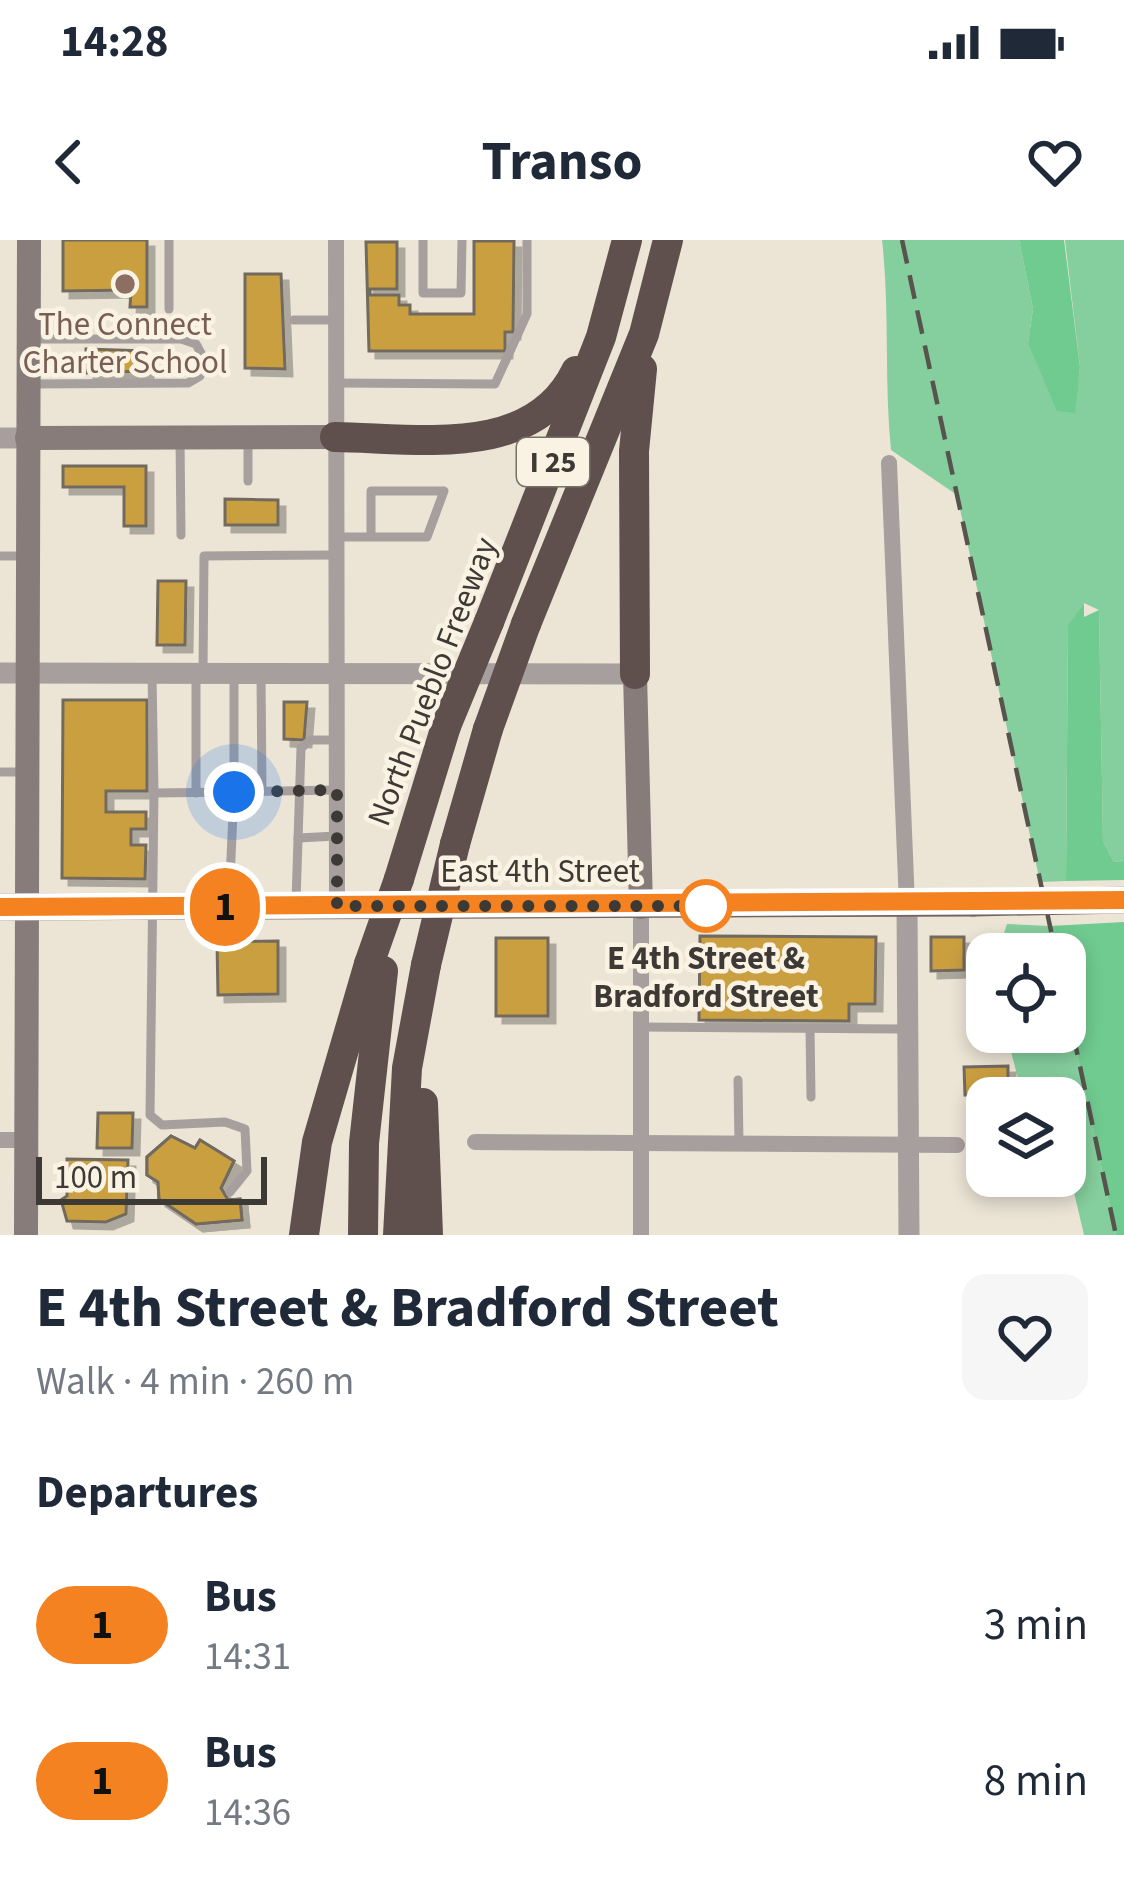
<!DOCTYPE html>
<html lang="en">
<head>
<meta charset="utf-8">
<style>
  :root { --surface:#fff; --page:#f6f6f7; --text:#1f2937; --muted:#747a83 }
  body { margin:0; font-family:"Source Sans 3",sans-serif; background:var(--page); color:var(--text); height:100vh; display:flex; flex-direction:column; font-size:45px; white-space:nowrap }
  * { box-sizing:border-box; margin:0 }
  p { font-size:39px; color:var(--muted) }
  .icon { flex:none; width:66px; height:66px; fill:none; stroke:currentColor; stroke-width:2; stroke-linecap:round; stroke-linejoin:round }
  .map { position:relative; height:995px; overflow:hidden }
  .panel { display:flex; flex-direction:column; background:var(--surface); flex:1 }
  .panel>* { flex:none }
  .badge { padding:0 24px; border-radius:39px; font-size:42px; line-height:78px }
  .fabs { position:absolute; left:966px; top:693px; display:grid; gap:24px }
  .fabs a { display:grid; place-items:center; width:120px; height:120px; border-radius:24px; background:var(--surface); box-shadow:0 6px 18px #0003; font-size:60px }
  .scale { position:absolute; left:36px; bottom:30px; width:231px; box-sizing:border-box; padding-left:12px; border:6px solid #3d3a35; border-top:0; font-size:33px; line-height:42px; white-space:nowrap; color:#3d3a35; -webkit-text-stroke:9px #faf2e3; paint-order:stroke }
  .you { position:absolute; width:60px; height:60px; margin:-30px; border:9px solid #fff; border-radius:50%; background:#1a73e8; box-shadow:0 0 0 18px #1a73e833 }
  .map>.badge { position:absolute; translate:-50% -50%; box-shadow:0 0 0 6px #fff }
  h2 { padding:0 36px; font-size:45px; line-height:108px }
  .round { display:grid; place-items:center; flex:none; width:126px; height:126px; border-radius:24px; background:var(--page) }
  .headline { display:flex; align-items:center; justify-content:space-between; height:204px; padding:0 36px }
  h1 { font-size:57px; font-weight:700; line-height:90px }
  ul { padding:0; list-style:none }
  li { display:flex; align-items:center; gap:36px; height:156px; padding:0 36px }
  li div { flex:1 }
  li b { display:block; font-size:45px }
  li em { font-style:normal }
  li .badge { min-width:132px; font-weight:700; text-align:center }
  .status { display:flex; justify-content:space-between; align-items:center; height:84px; padding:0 60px; background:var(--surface); direction:ltr }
  .status svg { height:33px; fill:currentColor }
  header { display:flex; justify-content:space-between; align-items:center; height:156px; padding:0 36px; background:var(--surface); font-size:54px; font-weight:700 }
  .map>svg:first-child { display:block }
</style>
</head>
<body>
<div class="status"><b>14:28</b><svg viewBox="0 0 49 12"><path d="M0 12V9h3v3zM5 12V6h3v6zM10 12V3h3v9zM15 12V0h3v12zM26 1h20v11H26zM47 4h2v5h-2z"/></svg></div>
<header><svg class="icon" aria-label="back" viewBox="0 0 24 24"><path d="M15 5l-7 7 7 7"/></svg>Transo<svg class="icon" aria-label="heart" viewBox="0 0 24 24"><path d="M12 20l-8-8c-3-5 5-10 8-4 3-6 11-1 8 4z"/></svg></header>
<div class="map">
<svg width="1124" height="995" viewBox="0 0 1124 995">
  <defs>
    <filter id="shadow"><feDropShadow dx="7" dy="7" stdDeviation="0" flood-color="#0004"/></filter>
  </defs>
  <rect width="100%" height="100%" fill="#ece5d6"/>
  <g fill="#85ce9d">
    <path d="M 882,0 L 1019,0 L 1033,69 L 1028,103 L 1074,172 L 1080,127 L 1065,0 L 1124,0 L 1124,621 L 1114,622 L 1103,601 L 1099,370 L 1084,363 L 1068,386 L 1066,641 L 1040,642 L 957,255 L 891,210 C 884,140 890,70 882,0 Z"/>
    <path d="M 1007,684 L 1050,686 L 1056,714 L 997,714 Z"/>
    <path d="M 1065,756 L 1116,995 L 1084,995 L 1065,914 L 1065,858 L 1023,858 L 1006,792 L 1065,792 Z"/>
  </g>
  <g fill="#70cb90">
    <path d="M 1019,0 L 1064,0 L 1080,127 L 1075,173 L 1057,171 L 1028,103 L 1033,69 Z"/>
    <path d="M 1084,363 L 1084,377 L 1099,370 L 1103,601 L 1114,622 L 1124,621 L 1124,640 L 1066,641 L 1068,385 Z"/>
    <path d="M 1124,682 L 1124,995 L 1116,995 L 1065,757 L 1065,714 L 1056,714 L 1050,686 Z"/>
  </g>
  <g fill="#ca9f41" stroke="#726b5e" stroke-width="3" filter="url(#shadow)">
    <path d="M 63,0 L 147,0 L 147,67 L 130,67 L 131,50 L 63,51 Z"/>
    <path d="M 474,1 L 514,1 L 513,92 L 505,92 L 505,111 L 369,111 L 366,2 L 397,2 L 397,49 L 370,49 L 370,55 L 399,55 L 399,65 L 410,65 L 410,74 L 474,74 Z"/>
    <path d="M 245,34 L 281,34 L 285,129 L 245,128 Z"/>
    <path d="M 86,109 L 146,111 L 146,131 L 87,133 Z"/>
    <path d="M 63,226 L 146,226 L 146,286 L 124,286 L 124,247 L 63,247 Z"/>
    <path d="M 225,259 L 278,260 L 278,285 L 225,285 Z"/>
    <path d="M 158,341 L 186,341 L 185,405 L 157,405 Z"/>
    <path d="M 63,460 L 147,460 L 147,551 L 106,551 L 106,572 L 146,572 L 146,589 L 131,589 L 131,605 L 146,605 L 145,639 L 62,638 Z"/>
    <path d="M 284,462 L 307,462 L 304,500 L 284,499 Z"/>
    <path d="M 700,696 L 876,697 L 875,764 L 849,764 L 849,781 L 699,780 Z"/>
    <path d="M 931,697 L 964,697 L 964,730 L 931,731 Z"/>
    <rect x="496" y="698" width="52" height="78"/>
    <path d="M 278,701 L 278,754 L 218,755 L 217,702 Z"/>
    <path d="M 1008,826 L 1008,855 L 965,855 L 964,827 Z"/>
    <path d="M 98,873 L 133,873 L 132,908 L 97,908 Z"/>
    <path d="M 171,896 L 195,908 L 200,900 L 234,921 L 221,948 L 228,960 L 240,959 L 242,980 L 196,984 L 159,959 L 158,942 L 147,935 L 147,917 Z"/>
    <path d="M 171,896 L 195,908 L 200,900 L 234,921 L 221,948 L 228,960 L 240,959 L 242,980 L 196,984 L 159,959 L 158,942 L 147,935 L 147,917 Z"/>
    <path d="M 67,919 L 128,920 L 126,974 L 106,982 L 67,981 L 61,960 L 67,956 Z"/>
  </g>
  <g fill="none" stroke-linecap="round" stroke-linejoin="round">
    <g stroke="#a79f9d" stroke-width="9">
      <path d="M 423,0 L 423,53 L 461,53 L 462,0"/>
      <path d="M 169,69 L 169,0"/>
      <path d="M 294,80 L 335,80"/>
      <path d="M 335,143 L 495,144 L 527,74 L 527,0"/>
      <path d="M 33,144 L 188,143 L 200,136 L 203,117 L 196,104 L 181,99 L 33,99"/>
      <path d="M 180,198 L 181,295"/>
      <path d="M 248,198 L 248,241"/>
      <path d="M 336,297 L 427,297 L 444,251 L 371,251 L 371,297"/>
      <path d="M 0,316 L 25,316"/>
      <path d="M 152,434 L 154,553 L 234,552 L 234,434"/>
      <path d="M 203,434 L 204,316 L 336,315"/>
      <path d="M 261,434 L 262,552"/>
      <path d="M 0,532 L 26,532"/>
      <path d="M 154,553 L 150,875 L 162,885 L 225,882 L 245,889 L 247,931 L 230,952"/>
      <path d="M 196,553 L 196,434"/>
      <path d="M 298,598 L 337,596"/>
      <path d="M 229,661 L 234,552 L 336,550"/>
      <path d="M 296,661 L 301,508 L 311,500 L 337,500"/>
      <path d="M 640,787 L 904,789"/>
      <path d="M 810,788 L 811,857"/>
      <path d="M 738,840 L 739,904"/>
    </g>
    <g stroke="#a79f9d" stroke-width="16">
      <path d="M 336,0 L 337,666"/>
      <path d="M 889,223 L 907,665"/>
      <path d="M 641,667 L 641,995"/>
      <path d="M 0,900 L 26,900"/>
      <path d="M 475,902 L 957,905"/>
    </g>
    <g stroke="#a79f9d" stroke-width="21">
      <path d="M 0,198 L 27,198"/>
      <path d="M 0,433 L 635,434"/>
      <path d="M 907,665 L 909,995"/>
    </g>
    <g stroke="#887c7b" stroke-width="24">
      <path d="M 27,198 L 335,197"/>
      <path d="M 635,434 L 641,667"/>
      <path d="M 26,995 L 29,0"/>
    </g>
    <path stroke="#726462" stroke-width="27" d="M 0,667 L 973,663"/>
    <g stroke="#5f4f4d" stroke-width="30">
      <path d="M 335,197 C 417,198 533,220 576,131"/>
      <path d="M 489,382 L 601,97 L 627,0"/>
      <path d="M 526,384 L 644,94 L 668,0"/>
      <path d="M 635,434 L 634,211 L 642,129"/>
      <path d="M 455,604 L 488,489"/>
      <path d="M 399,639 L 446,486"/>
      <path d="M 423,863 L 428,995"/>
      <path d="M 304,995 L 317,902 L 369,724"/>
      <path d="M 363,995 L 364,903 L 383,731"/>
      <path d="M 398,995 L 407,828 L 426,725"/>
    </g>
    <g stroke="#57534d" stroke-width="4.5" stroke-dasharray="24 12" stroke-linecap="butt">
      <path d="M 902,0 L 1056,714"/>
      <path d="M 1065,756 L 1116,995"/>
    </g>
    <path stroke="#726462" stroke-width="27" d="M 973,663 L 1124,660"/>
    <g stroke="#5f4f4d" stroke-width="30">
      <path d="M 446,486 L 489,382"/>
      <path d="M 488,489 L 526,384"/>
      <path d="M 369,724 L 399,639"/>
      <path d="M 426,725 L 455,604"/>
    </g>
  </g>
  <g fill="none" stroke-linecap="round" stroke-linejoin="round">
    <g stroke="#fff" stroke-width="27">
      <path id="line" d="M 0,667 L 1124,660"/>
    </g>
    <use href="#line" stroke="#f58220" stroke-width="18"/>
    <path stroke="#3d3a35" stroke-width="12" stroke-dasharray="0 21.6" d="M 234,552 L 337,550 L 337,666 L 706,666"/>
  </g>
  <circle fill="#8d6e63" stroke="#faf2e3" stroke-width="4.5" cx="125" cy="44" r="12"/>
  <circle fill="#fff" stroke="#f58220" stroke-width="6" cx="706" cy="666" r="24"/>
  <g text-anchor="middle" stroke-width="9" stroke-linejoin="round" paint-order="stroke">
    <rect fill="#faf2e3" stroke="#767169" stroke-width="3" x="517" y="198" width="72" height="48" rx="9"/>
    <g font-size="30" font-weight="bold" fill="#3d3a35">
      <text x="553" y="232">I 25</text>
    </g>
    <g font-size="33" fill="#785e54" stroke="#faf2e3">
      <text x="125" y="95">The Connect<tspan x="125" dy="38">Charter School</tspan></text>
    </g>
    <g font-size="33" fill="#3d3a35" stroke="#faf2e3">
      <text transform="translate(431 441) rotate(-69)" y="12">North Pueblo Freeway</text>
      <text x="540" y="642">East 4th Street</text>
    </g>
    <g font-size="33" font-weight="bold" fill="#3d3a35" stroke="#faf2e3">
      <text x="706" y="729">E 4th Street &amp;<tspan x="706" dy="38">Bradford Street</tspan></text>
    </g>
  </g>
</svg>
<div class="fabs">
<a><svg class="icon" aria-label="locate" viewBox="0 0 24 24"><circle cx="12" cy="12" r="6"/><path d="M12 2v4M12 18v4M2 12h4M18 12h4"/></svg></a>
<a><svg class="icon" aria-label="layers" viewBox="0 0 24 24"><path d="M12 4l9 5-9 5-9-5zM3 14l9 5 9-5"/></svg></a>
</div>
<div class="scale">100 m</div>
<div class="you" style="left:234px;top:552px"></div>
<b class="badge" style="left:225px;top:667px;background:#f58220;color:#111">1</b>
</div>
<section class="panel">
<div class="headline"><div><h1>E 4th Street &amp; Bradford Street</h1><p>Walk · 4 min · 260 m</p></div><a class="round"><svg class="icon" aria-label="heart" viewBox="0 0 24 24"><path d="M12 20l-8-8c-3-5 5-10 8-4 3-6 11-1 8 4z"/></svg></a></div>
<h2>Departures</h2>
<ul>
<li><span class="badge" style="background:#f58220;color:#111">1</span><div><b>Bus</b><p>14:31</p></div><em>3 min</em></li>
<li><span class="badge" style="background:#f58220;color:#111">1</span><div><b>Bus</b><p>14:36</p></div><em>8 min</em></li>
</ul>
</section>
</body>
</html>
